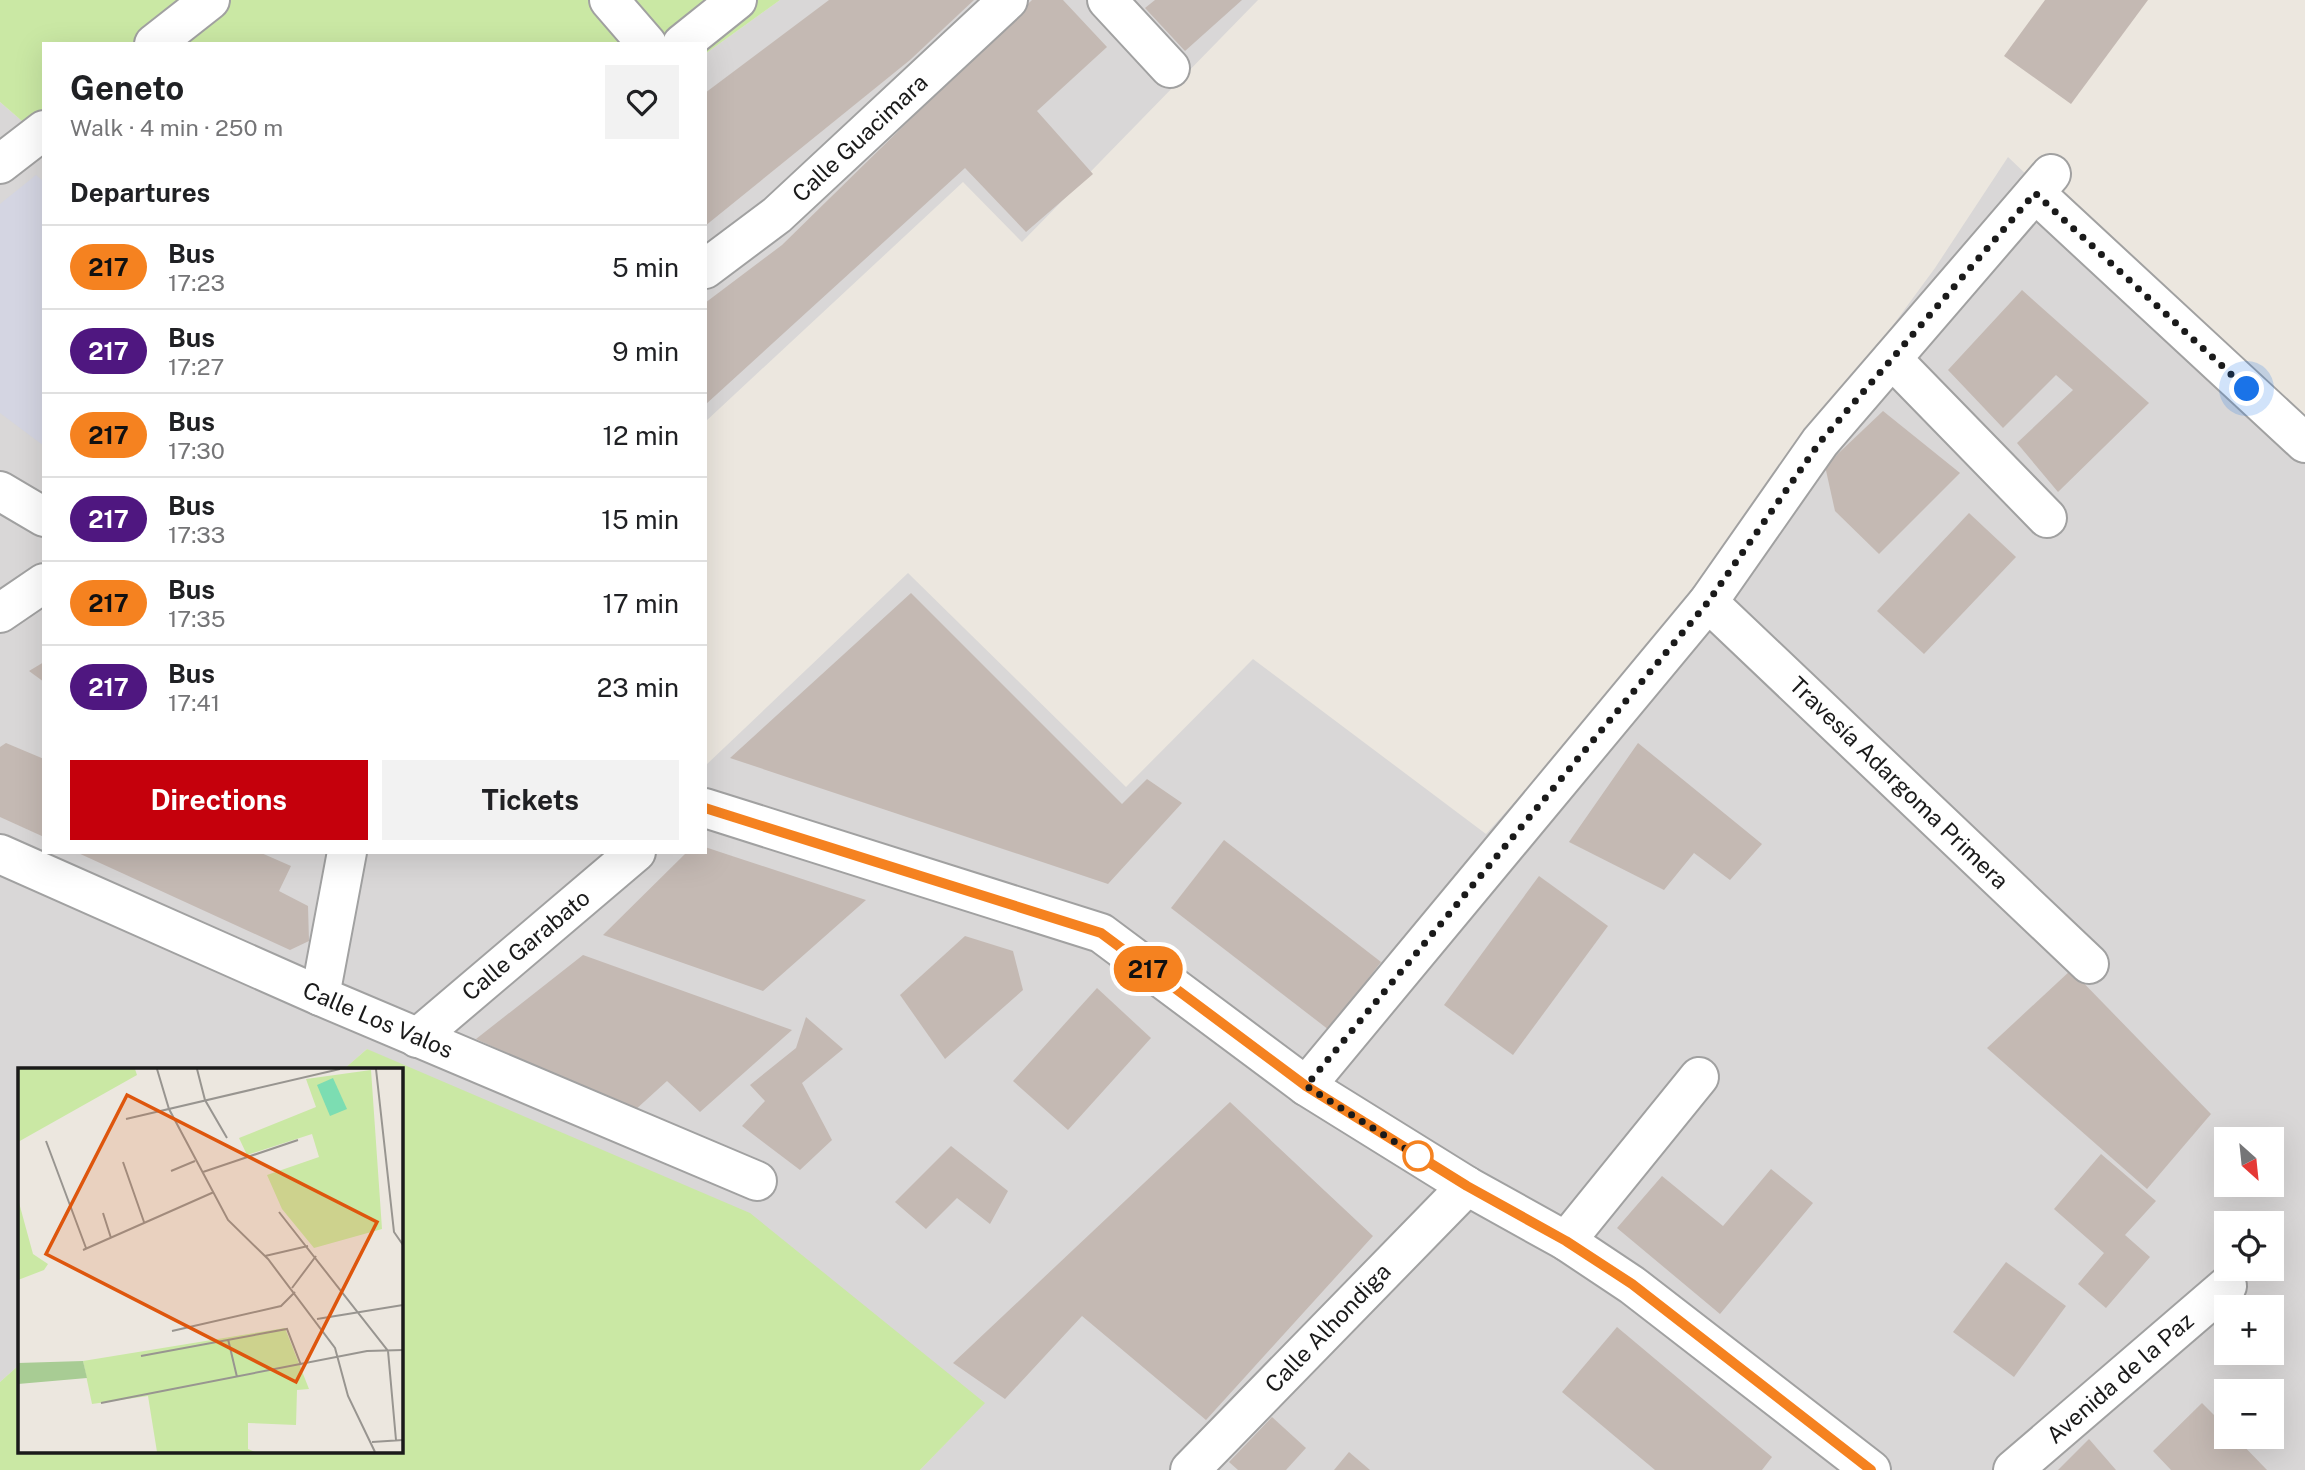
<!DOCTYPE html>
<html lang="en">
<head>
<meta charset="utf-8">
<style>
  :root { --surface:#fff; --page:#f2f2f2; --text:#202124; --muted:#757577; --line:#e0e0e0; --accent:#c5000c }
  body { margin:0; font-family:"Public Sans",sans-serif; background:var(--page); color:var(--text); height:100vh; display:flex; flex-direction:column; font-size:26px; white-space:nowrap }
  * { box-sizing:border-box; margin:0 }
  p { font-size:23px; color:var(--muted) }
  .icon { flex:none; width:38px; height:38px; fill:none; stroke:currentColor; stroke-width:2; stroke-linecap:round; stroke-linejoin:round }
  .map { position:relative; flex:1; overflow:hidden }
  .details { position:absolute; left:42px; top:42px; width:665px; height:812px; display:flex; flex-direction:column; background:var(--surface); border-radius:0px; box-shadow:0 7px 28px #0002 }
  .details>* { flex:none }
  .badge { padding:0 14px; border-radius:23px; font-size:24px; line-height:46px }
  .needle { width:46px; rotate:153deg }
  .controls { position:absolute; left:2214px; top:1127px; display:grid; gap:14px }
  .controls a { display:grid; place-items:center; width:70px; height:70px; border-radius:0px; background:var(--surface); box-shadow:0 7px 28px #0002; font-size:35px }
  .you { position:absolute; width:35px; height:35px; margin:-18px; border:5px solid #fff; border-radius:50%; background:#1a73e8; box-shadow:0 0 0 10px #1a73e833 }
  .map>.badge { position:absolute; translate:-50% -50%; box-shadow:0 0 0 4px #fff }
  h2 { padding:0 28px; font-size:26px; line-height:63px }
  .round { display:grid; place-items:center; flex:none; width:74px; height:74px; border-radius:0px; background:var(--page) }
  .summary { display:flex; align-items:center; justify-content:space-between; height:119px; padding:0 28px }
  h1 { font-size:33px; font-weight:700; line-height:52px }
  .primary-button { display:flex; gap:14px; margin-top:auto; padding:14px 28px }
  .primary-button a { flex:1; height:80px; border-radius:0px; background:var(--accent); color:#fff; font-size:28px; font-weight:700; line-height:80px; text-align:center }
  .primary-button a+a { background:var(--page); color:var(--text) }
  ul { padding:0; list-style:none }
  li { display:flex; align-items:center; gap:21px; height:84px; padding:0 28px; border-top:2px solid var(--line) }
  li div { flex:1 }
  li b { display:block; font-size:26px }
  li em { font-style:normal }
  li .badge { min-width:77px; font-weight:700; text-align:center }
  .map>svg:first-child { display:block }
</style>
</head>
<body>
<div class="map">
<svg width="2305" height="1470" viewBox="0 0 2305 1470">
  <rect width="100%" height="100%" fill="#ece7df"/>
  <g fill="#d9d7d7" fill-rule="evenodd">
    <path d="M 780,0 L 1258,0 L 1022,242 L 963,182 L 705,422 L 705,54 Z"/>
    <path d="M 0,102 L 44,140 L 44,852 L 705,852 L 705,766 L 908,573 L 1126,787 L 1253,659 L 1486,834 L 1667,633 L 1935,268 L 2008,157 L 2305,441 L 2305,1470 L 920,1470 L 984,1403 L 367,1049 L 344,1069 L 19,1069 L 19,1365 L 0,1382 ZM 2226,1139 L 2272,1139 L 2272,1185 L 2226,1185 ZM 2226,1223 L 2272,1223 L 2272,1269 L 2226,1269 ZM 2226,1307 L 2272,1307 L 2272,1353 L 2226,1353 ZM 2226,1391 L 2272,1391 L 2272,1437 L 2226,1437 Z"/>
  </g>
  <g fill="#cae8a4">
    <path d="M 0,0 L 780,0 L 705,54 L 705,44 L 44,44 L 44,140 L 0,102 Z"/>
    <path d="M 367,1049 L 750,1213 L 985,1403 L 920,1470 L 0,1470 L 0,1382 L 19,1365 L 19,1451 L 401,1451 L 401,1069 L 344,1069 Z"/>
  </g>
  <path fill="#d4d5e2" d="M 36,175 L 44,182 L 44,446 L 0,413 L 0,204 Z"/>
  <g fill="#c4b9b3">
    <path d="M 829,0 L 974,0 L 910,60 L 705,226 L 705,93 Z"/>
    <path d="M 1032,0 L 1063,0 L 1107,47 L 1037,111 L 1093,174 L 1026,232 L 965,168 L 705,405 L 705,303 L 782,245 Z"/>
    <path d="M 1155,0 L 1242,0 L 1185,51 L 1145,8 Z"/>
    <path d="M 2045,0 L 2148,0 L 2071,104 L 2004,56 Z"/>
    <path d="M 2022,290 L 2149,403 L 2058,492 L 2017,443 L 2073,390 L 2056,375 L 2003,428 L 1948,370 Z"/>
    <path d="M 1883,411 L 1960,473 L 1879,554 L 1835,511 L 1825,466 Z"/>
    <path d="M 1969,513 L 2016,557 L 1924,654 L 1877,611 Z"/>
    <path d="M 911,593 L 1122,804 L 1147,779 L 1182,803 L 1108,884 L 730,758 Z"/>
    <path d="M 44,662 L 44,682 L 29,671 Z"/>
    <path d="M 6,743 L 44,759 L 44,837 L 0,817 L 0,747 Z"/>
    <path d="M 1638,743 L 1762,844 L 1730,880 L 1694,853 L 1664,890 L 1569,842 Z"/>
    <path d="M 1224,840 L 1381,962 L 1329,1030 L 1171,908 Z"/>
    <path d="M 705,847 L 723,853 L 866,900 L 763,991 L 603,935 L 687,852 L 705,852 Z"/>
    <path d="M 76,852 L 259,852 L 291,866 L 279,891 L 308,906 L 309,941 L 290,950 Z"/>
    <path d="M 1539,876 L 1608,926 L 1513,1055 L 1444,1005 Z"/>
    <path d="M 965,936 L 1013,951 L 1023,990 L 945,1059 L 900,995 Z"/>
    <path d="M 583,955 L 792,1030 L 700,1112 L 667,1081 L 634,1111 L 476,1039 Z"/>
    <path d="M 2071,970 L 2211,1114 L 2147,1189 L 1987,1048 Z"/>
    <path d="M 1097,988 L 1151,1038 L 1068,1130 L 1013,1081 Z"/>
    <path d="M 806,1017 L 843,1049 L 802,1083 L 832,1140 L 800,1170 L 742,1126 L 765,1101 L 750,1085 L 796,1048 Z"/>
    <path d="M 1230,1102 L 1373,1236 L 1206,1420 L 1082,1316 L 1005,1399 L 953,1363 Z"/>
    <path d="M 951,1146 L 1008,1191 L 990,1224 L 957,1198 L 926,1229 L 895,1202 Z"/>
    <path d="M 2101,1154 L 2156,1201 L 2125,1235 L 2150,1257 L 2106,1308 L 2078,1284 L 2104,1253 L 2054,1209 Z"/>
    <path d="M 1771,1169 L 1813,1203 L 1720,1314 L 1617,1228 L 1662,1176 L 1723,1226 Z"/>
    <path d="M 2006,1262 L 2066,1306 L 2014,1377 L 1953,1332 Z"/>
    <path d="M 1617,1327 L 1772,1457 L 1762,1470 L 1655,1470 L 1562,1392 Z"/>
    <path d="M 2202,1403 L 2226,1427 L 2226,1437 L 2235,1437 L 2267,1470 L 2171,1470 L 2153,1451 Z"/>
    <path d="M 1272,1417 L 1306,1448 L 1286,1470 L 1238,1470 L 1229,1462 Z"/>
    <path d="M 2089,1439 L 2116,1470 L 2058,1470 Z"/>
    <path d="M 1349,1452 L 1370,1470 L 1334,1470 Z"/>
  </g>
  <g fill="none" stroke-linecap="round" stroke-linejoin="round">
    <g stroke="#a1a1a1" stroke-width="42">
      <g id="minor">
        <path d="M 609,0 L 647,44"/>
        <path d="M 1107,0 L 1170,68"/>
        <path d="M 154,44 L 210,0"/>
        <path d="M 682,44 L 737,0"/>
        <path d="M 0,164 L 44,130"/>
        <path d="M 2035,193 L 2305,443"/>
        <path d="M 705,269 L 777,215 L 1008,0"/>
        <path d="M 1892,359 L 2047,518"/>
        <path d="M 0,491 L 44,517"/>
        <path d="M 1708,602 L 2089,964"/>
        <path d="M 0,613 L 44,583"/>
        <path d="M 705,808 L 1101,933 L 1306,1086 L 1467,1186 L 1566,1241 L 1632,1285 L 1871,1470"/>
        <path d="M 0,854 L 320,996 L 757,1181"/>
        <path d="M 320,996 L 347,852"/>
        <path d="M 417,1038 L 636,852"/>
        <path d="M 1306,1086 L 1708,602 L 1820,442 L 2051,174"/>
        <path d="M 1566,1241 L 1699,1077"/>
        <path d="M 1190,1470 L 1467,1186"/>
        <path d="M 2013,1470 L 2227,1286"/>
      </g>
    </g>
    <use href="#minor" stroke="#fff" stroke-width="38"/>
  </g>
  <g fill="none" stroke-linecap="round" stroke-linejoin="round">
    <g stroke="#fff" stroke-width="16">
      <path id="line" d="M 705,808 L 1101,933 L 1306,1086 L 1467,1186 L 1566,1241 L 1632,1284 L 1871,1470"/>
    </g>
    <use href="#line" stroke="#f58220" stroke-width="10"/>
    <path stroke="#1a1a1a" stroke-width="7" stroke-dasharray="0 12.6" d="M 1418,1156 L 1422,1159 L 1306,1086 L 1708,602 L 1820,442 L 2035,193 L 2247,389"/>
  </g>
  <circle fill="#fff" stroke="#f58220" stroke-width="3.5" cx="1418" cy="1156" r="14"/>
  <g text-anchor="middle" stroke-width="5" stroke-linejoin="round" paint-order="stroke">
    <g font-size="23" fill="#1a1a1a" stroke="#fff">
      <text transform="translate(860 138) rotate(-43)" y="8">Calle Guacimara</text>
      <text transform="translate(1899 783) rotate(44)" y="8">Travesía Adargoma Primera</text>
      <text transform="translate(526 945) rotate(-40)" y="8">Calle Garabato</text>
      <text transform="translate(378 1020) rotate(23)" y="8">Calle Los Valos</text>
      <text transform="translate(1328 1328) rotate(-46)" y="8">Calle Alhondiga</text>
      <text transform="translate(2120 1378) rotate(-41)" y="8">Avenida de la Paz</text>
    </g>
  </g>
  <g transform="translate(18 1068)">
    <rect width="385" height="385" fill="#ece7df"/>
    <path d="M 0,1 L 117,1 L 119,7 L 0,74 ZM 353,2 L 364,161 L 296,180 L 264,141 L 249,107 L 301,89 L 294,66 L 229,87 L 221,70 L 298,39 L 288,11 ZM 0,131 L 15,186 L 30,196 L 26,202 L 0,212 ZM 267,260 L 291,321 L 279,322 L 278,357 L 230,355 L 230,381 L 237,384 L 139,384 L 130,328 L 74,336 L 65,293 Z" fill="#cae8a4"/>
    <path d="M 65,293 L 69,310 L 0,316 L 0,295 Z" fill="#a8cc94"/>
    <path d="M 315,10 L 329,41 L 312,48 L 299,17 Z" fill="#7cddb2"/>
    <path fill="none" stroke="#989590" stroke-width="2" d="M 139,1 L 151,41 L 210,152 L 250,191 L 317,280 L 330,328 L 357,384M 179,1 L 187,32 L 209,70M 358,1 L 376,164 L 385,177M 108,51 L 322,1M 28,73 L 68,180M 105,94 L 126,154M 153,103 L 177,93M 185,104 L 280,72M 261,144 L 370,283 L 378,372M 85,145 L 93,170M 65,182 L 196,124M 247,188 L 290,178M 274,220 L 298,188M 299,251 L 385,237M 154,263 L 263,238 L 277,224M 210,271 L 219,309M 123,288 L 269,261 L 283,297M 83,335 L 349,283 L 385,282M 354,374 L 385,372"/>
    <path fill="#de560d" fill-opacity="0.15" stroke="#de560d" stroke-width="3.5" d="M 109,27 L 359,154 L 278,314 L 28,186 Z"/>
    <rect width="385" height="385" fill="none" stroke="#1a1a1a" stroke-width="3.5"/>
  </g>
</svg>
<div class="controls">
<a><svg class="needle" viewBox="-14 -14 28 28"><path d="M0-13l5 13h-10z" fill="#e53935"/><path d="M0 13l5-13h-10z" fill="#757577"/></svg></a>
<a><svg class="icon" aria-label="locate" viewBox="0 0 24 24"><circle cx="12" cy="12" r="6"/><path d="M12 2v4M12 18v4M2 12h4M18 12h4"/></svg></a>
<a>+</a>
<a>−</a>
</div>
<div class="you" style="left:2247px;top:389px"></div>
<b class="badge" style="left:1148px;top:969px;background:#f58220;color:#111">217</b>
<section class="details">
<div class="summary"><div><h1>Geneto</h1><p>Walk · 4 min · 250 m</p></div><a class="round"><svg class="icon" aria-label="heart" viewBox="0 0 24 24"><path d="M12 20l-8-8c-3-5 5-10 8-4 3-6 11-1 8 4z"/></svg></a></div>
<h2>Departures</h2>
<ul>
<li><span class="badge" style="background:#f58220;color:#111">217</span><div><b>Bus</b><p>17:23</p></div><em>5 min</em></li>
<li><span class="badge" style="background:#4f1780;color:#fff">217</span><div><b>Bus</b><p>17:27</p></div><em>9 min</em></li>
<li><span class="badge" style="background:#f58220;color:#111">217</span><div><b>Bus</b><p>17:30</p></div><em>12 min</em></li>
<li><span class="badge" style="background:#4f1780;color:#fff">217</span><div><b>Bus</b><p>17:33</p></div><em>15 min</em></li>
<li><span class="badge" style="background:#f58220;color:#111">217</span><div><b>Bus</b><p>17:35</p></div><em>17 min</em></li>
<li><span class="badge" style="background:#4f1780;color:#fff">217</span><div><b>Bus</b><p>17:41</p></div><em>23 min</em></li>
</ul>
<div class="primary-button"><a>Directions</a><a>Tickets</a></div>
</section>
</div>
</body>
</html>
